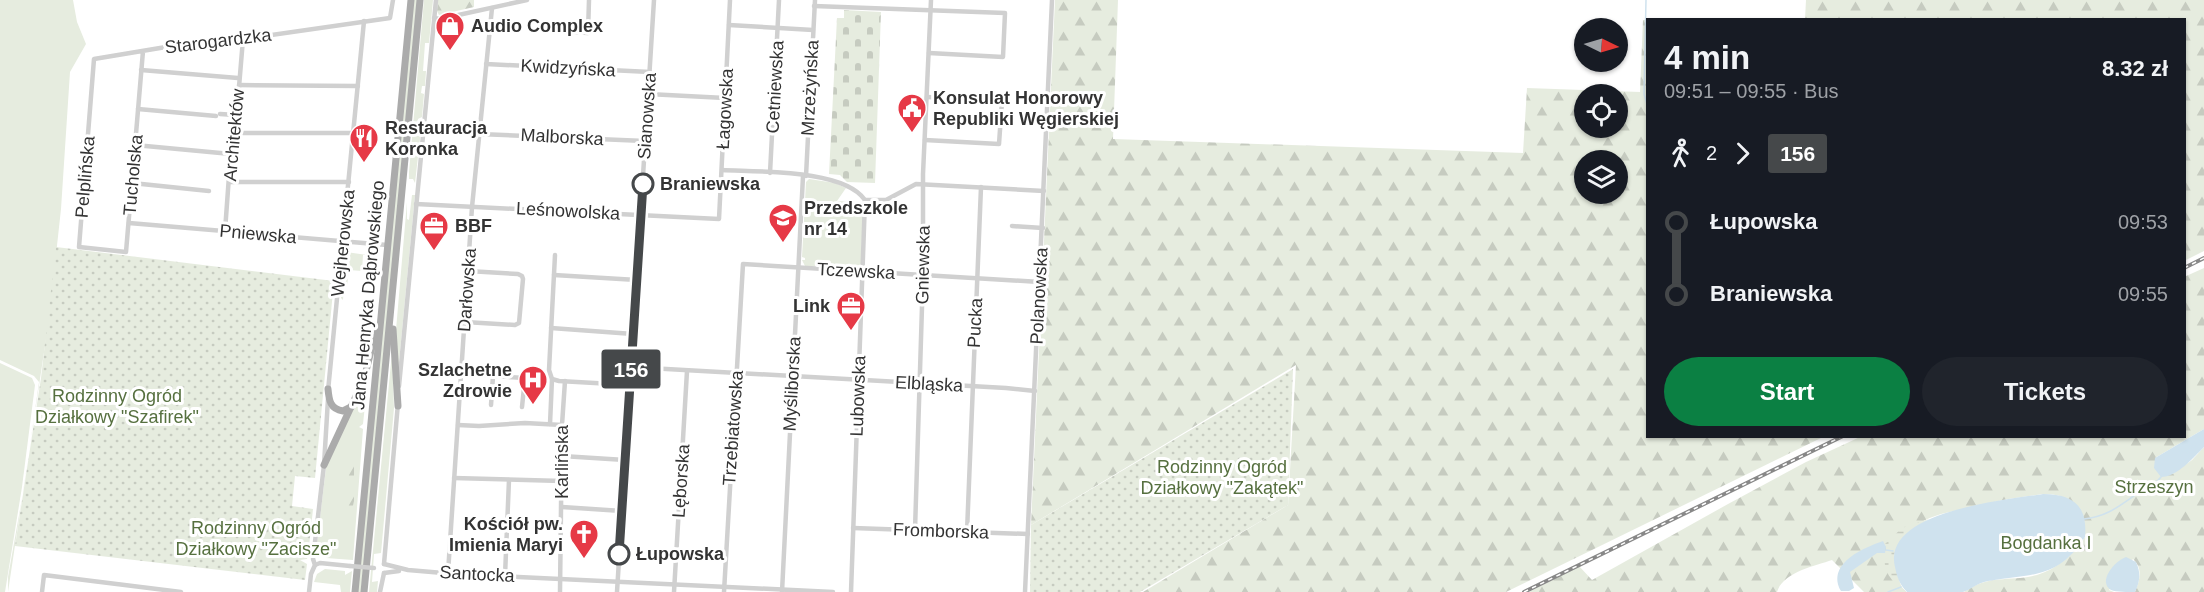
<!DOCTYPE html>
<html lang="en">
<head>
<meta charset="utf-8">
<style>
  :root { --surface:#171b24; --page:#20242c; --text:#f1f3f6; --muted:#9ea1a6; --accent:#0b8043 }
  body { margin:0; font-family:Arial,sans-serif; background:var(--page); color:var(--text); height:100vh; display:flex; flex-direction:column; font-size:22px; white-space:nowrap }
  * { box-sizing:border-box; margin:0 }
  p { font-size:20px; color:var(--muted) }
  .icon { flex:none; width:33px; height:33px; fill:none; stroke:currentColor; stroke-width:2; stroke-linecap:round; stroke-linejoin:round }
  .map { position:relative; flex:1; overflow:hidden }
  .panel { position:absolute; left:1646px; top:18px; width:540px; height:420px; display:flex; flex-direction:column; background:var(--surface); border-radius:0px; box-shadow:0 2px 4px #0004 }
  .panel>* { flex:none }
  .badge { padding:0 12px; border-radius:4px; font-size:21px; line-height:39px }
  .needle { width:39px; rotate:95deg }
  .fabs { position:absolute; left:1574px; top:18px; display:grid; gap:12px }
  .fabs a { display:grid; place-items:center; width:54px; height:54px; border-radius:50%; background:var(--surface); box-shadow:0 2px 4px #0004; font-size:30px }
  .map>.badge { position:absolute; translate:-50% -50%; box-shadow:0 0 0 3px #fff }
  .legs { display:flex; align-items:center; gap:9px; height:66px; padding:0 18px; font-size:20px }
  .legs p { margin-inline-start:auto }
  .overview { display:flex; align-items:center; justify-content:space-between; height:102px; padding:0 18px }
  h1 { font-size:33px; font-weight:700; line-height:45px }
  .button { display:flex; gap:12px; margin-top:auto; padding:12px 18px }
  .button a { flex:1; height:69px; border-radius:36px; background:var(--accent); color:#fff; font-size:24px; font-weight:700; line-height:69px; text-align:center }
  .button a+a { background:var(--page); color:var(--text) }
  ul { padding:0 18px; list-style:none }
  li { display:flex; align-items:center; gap:21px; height:72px; font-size:22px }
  li i { display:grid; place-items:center; width:9px; height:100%; margin:0 8px; background:currentColor }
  li i::after { content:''; width:15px; height:15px; margin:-8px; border:4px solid; border-radius:50%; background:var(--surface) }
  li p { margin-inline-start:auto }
  li:first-child i { background:linear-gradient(#0000 50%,currentColor 0) }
  li:last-child i { background:linear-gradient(currentColor 50%,#0000 0) }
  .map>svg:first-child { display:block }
</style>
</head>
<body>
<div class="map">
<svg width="2204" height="592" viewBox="0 0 2204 592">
  <defs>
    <pattern id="forest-firs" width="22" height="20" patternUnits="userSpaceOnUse" patternTransform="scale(1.5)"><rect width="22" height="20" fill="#e6ecdf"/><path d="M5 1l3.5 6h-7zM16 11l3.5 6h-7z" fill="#c6cbc0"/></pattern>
    <pattern id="wetland-marsh" width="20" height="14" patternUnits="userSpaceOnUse" patternTransform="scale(1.5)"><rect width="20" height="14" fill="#e6ecdf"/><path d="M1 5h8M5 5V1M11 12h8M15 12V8" fill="none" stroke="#c6cbc0"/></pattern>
    <pattern id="cemetery-stones" width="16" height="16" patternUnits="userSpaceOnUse" patternTransform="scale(1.5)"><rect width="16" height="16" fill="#e6ecdf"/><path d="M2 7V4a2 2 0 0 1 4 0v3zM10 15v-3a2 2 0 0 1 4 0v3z" fill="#c6cbc0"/></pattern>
    <pattern id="garden-dots" width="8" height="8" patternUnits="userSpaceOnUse" patternTransform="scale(1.5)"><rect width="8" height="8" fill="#e6ecdf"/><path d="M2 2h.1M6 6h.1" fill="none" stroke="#c6cbc0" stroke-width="1.8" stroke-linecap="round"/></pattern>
  </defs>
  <rect width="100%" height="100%" fill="#fff"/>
  <g fill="#e6ecdf">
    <path d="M 0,0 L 73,0 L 77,22 L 86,44 L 70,72 L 61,209 L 49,319 L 8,592 L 8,577 L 24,487 L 39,382 L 34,376 L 0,360 Z"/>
    <path d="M 413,0 L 417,0 L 361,592 L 357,592 Z"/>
    <path d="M 424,0 L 433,0 L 429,43 L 425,43 L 423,71 L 426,71 L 425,86 L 422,86 L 421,93 L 424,94 L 422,117 L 418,119 L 418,127 L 421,130 L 415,183 L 413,179 L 409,179 L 409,172 Z"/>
    <path d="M 809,179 L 835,183 L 846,188 L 837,201 L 856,202 L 860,208 L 863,208 L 861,264 L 857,268 L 805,266 L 802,260 L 805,260 L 805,258 L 802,257 L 806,182 Z"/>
    <path d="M 412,195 L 415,195 L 398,373 L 396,330 L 407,202 L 407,219 L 409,220 Z"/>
    <path d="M 346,252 L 367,255 L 363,255 L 362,271 L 349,270 L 347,286 L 344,286 L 343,300 L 341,298 Z"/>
    <path d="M 392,352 L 394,408 L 382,542 L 381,553 L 374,554 L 372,582 L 378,581 L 377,592 L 369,592 Z"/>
    <path d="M 0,363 L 32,378 L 35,385 L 22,487 L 5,592 L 0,592 Z"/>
    <path d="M 368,377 L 363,424 L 359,427 L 363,429 L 353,560 L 326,558 L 316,551 L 326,468 L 329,458 Z"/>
    <path d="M 325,569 L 345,571 L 345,575 L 352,571 L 350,592 L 341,592 L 340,585 L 314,582 L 317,574 Z"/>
  </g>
  <g fill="url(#forest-firs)" fill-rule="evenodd">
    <path d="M 438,0 L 474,0 L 474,7 L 439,15 L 437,11 Z"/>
    <path d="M 1055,0 L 1118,0 L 1113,139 L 1523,153 L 1527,88 L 1640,92 L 1643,20 L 1647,20 L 1647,436 L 1823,437 L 1506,592 L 1143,592 L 1288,505 L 1296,365 L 1031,525 ZM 1584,94 L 1617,94 L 1617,128 L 1584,128 ZM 1584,160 L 1617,160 L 1617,194 L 1584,194 Z"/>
    <path d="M 1806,0 L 2204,0 L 2204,251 L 2184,261 L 2184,20 L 1805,19 Z"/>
    <path d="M 2204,268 L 2204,429 L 2155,458 L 2172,474 L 2192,460 L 2204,447 L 2204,592 L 2135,592 C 2140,580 2143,568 2133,559 L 2109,590 L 2114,592 L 1964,592 C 1989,574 2010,582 2037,575 C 2057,569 2074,554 2085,537 L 2084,519 C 2069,501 2068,494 2043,494 C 2024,497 2005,499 1987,504 C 1945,515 1916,510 1893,555 L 1901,587 L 1906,592 L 1864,592 L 1832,560 C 1815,566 1783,572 1777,592 L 1529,592 L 1579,566 L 1592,580 L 1728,504 L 1806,462 L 1860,437 L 2184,436 L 2184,277 Z"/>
    <path d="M 351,459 L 354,459 L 354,501 L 349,522 L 346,523 L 342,518 L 342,515 Z"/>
  </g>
  <path fill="url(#wetland-marsh)" d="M 1929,519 C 1908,532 1888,543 1896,571 C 1898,579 1900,586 1906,592 L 1900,592 C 1896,583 1889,578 1886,570 C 1883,561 1887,552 1885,544 L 1902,528 Z"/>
  <path fill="url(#cemetery-stones)" d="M 844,10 L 881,12 L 875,183 L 847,182 L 840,175 L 829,174 L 837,18 L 844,18 Z"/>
  <g fill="url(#garden-dots)">
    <path d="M 56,247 L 334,281 L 315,478 L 295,476 L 292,506 L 313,509 L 308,556 L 307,559 L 300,560 L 307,564 L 305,580 L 15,546 L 41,378 Z"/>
    <path d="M 1293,369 L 1288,505 L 1140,592 L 1030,592 L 1031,525 Z"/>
  </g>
  <g fill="#cfe2ee">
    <path d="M 2204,429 L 2204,447 C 2193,458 2177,477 2161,477 L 2154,468 L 2155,458 Z"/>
    <path d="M 2043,494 C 2073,494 2088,506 2085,537 C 2057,580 2032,573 1988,581 C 1977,583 1970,590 1963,592 C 1949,592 1922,592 1907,592 C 1900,585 1897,577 1895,567 C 1881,511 2006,500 2043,494 Z"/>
    <path d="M 1883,541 L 1886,547 L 1885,553 L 1877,553 L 1850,572 L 1854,588 L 1849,591 L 1841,591 C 1826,564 1863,548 1883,541 Z"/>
    <path d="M 2126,557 L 2136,562 C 2141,573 2140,581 2135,592 C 2128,592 2116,592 2111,590 C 2097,581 2115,561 2126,557 Z"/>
  </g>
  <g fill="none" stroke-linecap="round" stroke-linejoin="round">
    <g stroke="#cfe2ee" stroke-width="1.5">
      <path d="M 1646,0 L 1644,94 L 1647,104"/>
      <path d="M 2084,519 C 2112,516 2124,501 2146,488 C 2152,484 2156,484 2161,477"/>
      <path d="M 1886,550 L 1893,551"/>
      <path d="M 1888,592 L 1901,587"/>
    </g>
    <g stroke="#d0d0d0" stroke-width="4.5">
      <path d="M 814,6 L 1005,13 L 1003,57 L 929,53"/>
      <path d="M 434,18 L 440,19 L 527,0"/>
      <path d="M 729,25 L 813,30"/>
      <path d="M 572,32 L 588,33 L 589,0"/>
      <path d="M 143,51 L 126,252 L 79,247 L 94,59 L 226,37 L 243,39 L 390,18 L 393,0"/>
      <path d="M 486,64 L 650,72"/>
      <path d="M 141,70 L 238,78"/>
      <path d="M 239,85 L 358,86"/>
      <path d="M 648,94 L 725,98"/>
      <path d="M 138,109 L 216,116"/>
      <path d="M 220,114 L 236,115"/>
      <path d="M 233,133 L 354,133"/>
      <path d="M 479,134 L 645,141"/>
      <path d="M 925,140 L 999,144 L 1002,101 L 927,97"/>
      <path d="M 135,145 L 231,154"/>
      <path d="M 722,170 C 758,172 844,169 865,200 L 886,200 L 916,184 L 1044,191"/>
      <path d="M 770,173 L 779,0"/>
      <path d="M 806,176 L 815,0"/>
      <path d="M 230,182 L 349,182"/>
      <path d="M 132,183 L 209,191"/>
      <path d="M 416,204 L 719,219 L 730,0"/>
      <path d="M 129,223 L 387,245"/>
      <path d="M 1012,226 L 1043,228"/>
      <path d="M 225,231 L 233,121 L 237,111 L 243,39"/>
      <path d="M 554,275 L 637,280"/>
      <path d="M 465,322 L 515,325 L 519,323 L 523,279 L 522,276 L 518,274 L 468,271"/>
      <path d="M 551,328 L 633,334"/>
      <path d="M 631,367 L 1006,388 L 1035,391"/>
      <path d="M 462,374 L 525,378 L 522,407"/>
      <path d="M 552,379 L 559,381 L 630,385"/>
      <path d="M 399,386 L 436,0"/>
      <path d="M 328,391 L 364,21"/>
      <path d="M 491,405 L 493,376"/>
      <path d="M 550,424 L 552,379 L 549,370 L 555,255"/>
      <path d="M 458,425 L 479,426 L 525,423 L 562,425"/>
      <path d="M 562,456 L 625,460"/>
      <path d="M 454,478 L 562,481"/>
      <path d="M 562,507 L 622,511"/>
      <path d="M 853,528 L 1028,534"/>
      <path d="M 915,530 L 923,275 L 923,174 L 931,0"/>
      <path d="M 967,532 L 981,187"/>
      <path d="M 384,564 L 398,403"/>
      <path d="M 384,564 L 408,570 L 455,574 L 833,592"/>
      <path d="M 315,565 L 320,563 L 350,566"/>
      <path d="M 384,573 L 399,571"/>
      <path d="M 448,573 L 472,207 L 492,8"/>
      <path d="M 505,576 L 509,480"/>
      <path d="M 42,592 L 44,575 L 181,592"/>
      <path d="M 309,592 L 311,574 L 315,565 L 313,559 L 324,465 L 328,399"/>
      <path d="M 380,592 L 384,573"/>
      <path d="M 560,592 L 562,425 L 565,381"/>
      <path d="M 617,592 L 654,0"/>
      <path d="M 674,592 L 687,371"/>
      <path d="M 724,592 L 743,264 L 1040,282"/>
      <path d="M 782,592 L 803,176"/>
      <path d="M 851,592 L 865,200"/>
      <path d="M 1025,592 L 1052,0"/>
    </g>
    <g stroke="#ababab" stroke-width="7">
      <path d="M 393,329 L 398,406"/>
      <path d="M 328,389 C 329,400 330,409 343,411 L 351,407"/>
      <path d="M 324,465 L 364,379 L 376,331"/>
      <path d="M 355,592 L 411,0"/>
      <path d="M 364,592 L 420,0"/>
    </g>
    <g stroke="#888" stroke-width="4">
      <g id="rail">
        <path d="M 2184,268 L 2204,258"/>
        <path d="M 1524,592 L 1843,436"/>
      </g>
    </g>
    <use href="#rail" stroke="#fff" stroke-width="1.5" stroke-dasharray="4.5" stroke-linecap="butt"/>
    <path stroke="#d0d0d0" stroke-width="4.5" d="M 350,566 L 374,568"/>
  </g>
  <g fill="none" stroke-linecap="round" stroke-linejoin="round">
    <g stroke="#fff" stroke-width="14">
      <path id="line-1" d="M 619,554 L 643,184"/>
    </g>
    <use href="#line-1" stroke="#45484a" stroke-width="9"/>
  </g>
  <defs>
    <g id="shop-pin" transform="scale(1.5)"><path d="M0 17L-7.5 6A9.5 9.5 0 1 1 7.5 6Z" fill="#e63946" stroke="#fff"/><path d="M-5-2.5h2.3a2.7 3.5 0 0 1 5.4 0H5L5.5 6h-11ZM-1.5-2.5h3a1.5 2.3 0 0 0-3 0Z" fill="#fff"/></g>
    <g id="civic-pin" transform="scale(1.5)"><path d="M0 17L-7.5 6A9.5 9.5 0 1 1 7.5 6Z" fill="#e63946" stroke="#fff"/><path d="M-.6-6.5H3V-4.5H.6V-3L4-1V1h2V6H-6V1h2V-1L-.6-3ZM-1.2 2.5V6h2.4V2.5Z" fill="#fff"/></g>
    <g id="restaurant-pin" transform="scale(1.5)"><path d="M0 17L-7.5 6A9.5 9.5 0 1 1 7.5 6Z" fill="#e63946" stroke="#fff"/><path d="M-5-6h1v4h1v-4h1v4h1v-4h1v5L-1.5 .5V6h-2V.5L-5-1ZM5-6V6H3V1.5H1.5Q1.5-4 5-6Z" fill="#fff"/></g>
    <g id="school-pin" transform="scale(1.5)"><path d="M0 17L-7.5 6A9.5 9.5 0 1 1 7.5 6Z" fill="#e63946" stroke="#fff"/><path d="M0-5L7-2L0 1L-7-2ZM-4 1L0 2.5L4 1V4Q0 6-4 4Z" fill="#fff"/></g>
    <g id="office-pin" transform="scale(1.5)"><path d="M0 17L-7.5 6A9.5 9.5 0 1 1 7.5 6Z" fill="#e63946" stroke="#fff"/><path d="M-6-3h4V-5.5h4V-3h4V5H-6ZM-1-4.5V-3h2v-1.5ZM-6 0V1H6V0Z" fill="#fff"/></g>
    <g id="hospital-pin" transform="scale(1.5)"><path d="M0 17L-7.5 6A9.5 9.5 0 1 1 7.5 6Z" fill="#e63946" stroke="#fff"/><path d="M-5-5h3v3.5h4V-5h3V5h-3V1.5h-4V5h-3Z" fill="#fff"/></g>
    <g id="church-pin" transform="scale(1.5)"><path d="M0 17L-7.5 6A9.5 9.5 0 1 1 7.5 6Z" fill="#e63946" stroke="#fff"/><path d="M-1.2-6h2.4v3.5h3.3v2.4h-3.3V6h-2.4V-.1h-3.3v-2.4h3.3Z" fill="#fff"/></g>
  </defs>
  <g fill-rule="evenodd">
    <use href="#shop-pin" x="450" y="26"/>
    <use href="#civic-pin" x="912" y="108"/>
    <use href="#restaurant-pin" x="364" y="138"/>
    <use href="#school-pin" x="783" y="218"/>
    <use href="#office-pin" x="434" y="226"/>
    <use href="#office-pin" x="851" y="306"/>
    <use href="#hospital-pin" x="533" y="380"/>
    <use href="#church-pin" x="584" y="534"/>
  </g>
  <g fill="#fff" stroke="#45484a" stroke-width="3">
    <circle cx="643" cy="184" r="10"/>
    <circle cx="619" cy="554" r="10"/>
  </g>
  <g text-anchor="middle" stroke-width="6" stroke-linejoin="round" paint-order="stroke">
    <g font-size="18" font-weight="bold" fill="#333" stroke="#fff" text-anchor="start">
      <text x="471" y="32">Audio Complex</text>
      <text x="933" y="104">Konsulat Honorowy<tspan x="933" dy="21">Republiki Węgierskiej</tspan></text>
      <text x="385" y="134">Restauracja<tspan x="385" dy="21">Koronka</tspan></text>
      <text x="804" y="214">Przedszkole<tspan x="804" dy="21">nr 14</tspan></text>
      <text x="455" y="232">BBF</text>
      <text x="830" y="312" text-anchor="end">Link</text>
      <text x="512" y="376" text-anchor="end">Szlachetne<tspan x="512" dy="21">Zdrowie</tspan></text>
      <text x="563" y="530" text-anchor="end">Kościół pw.<tspan x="563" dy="21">Imienia Maryi</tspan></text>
    </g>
    <g font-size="18" fill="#333" stroke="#fff">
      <text transform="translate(218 41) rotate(-7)" y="6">Starogardzka</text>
      <text transform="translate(568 68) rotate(3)" y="6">Kwidzyńska</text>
      <text transform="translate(775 87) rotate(-87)" y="6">Cetniewska</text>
      <text transform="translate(810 88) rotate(-87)" y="6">Mrzeżyńska</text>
      <text transform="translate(725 109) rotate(-87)" y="6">Łagowska</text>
      <text transform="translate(647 116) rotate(-86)" y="6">Sianowska</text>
      <text transform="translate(234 135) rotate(-85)" y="6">Architektów</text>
      <text transform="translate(562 137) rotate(3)" y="6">Malborska</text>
      <text transform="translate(133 175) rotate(-85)" y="6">Tucholska</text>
      <text transform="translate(85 177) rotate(-85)" y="6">Pelplińska</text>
      <text transform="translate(568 211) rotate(3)" y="6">Leśnowolska</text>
      <text transform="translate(258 234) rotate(5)" y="6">Pniewska</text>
      <text transform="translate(343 243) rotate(-84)" y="6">Wejherowska</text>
      <text transform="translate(923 265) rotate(-89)" y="6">Gniewska</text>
      <text transform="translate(856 271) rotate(3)" y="6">Tczewska</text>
      <text transform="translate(467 290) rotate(-86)" y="6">Darłowska</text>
      <text transform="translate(368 295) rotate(-85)" y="6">Jana Henryka Dąbrowskiego</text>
      <text transform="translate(1039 296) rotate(-87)" y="6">Polanowska</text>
      <text transform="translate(975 323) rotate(-87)" y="6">Pucka</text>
      <text transform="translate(792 384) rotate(-87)" y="6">Myśliborska</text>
      <text transform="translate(929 384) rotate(3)" y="6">Elbląska</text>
      <text transform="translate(858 396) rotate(-88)" y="6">Lubowska</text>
      <text transform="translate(733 428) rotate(-86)" y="6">Trzebiatowska</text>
      <text transform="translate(562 462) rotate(-90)" y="6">Karlińska</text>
      <text transform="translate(681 481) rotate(-86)" y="6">Lęborska</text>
      <text transform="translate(941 531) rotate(2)" y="6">Fromborska</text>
      <text transform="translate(477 574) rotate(3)" y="6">Santocka</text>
    </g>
    <g font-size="18" font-weight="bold" fill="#333" stroke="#fff" text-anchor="start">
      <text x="660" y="190">Braniewska</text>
      <text x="636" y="560">Łupowska</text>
    </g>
    <g font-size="18" fill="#56703f" stroke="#fff">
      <text x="117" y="402">Rodzinny Ogród<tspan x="117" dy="21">Działkowy "Szafirek"</tspan></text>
      <text x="1222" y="473">Rodzinny Ogród<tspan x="1222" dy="21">Działkowy "Zakątek"</tspan></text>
      <text x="2154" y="493">Strzeszyn</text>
      <text x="256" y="534">Rodzinny Ogród<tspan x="256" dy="21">Działkowy "Zacisze"</tspan></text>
      <text x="2046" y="549">Bogdanka I</text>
    </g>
  </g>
</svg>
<div class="fabs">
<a><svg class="needle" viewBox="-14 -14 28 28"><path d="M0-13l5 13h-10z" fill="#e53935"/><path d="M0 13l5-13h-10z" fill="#9ea1a6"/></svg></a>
<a><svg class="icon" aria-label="locate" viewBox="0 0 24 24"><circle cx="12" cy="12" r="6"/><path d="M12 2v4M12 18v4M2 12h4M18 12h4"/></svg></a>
<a><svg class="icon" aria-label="layers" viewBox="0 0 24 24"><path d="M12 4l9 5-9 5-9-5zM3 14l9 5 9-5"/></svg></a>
</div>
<b class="badge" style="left:631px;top:369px;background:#45484a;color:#fff">156</b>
<section class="panel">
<div class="overview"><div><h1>4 min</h1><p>09:51 – 09:55 · Bus</p></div><b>8.32 zł</b></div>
<div class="legs"><svg class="icon" aria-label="walk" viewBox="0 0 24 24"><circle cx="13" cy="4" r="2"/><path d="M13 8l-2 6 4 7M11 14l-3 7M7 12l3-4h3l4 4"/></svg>2<svg class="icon" aria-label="forward" viewBox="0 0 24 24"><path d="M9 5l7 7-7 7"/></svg><b class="badge" style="background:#45484a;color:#fff">156</b></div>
<ul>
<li><i style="color:#45484a"></i><b>Łupowska</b><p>09:53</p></li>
<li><i style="color:#45484a"></i><b>Braniewska</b><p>09:55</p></li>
</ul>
<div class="button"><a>Start</a><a>Tickets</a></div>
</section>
</div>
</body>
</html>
